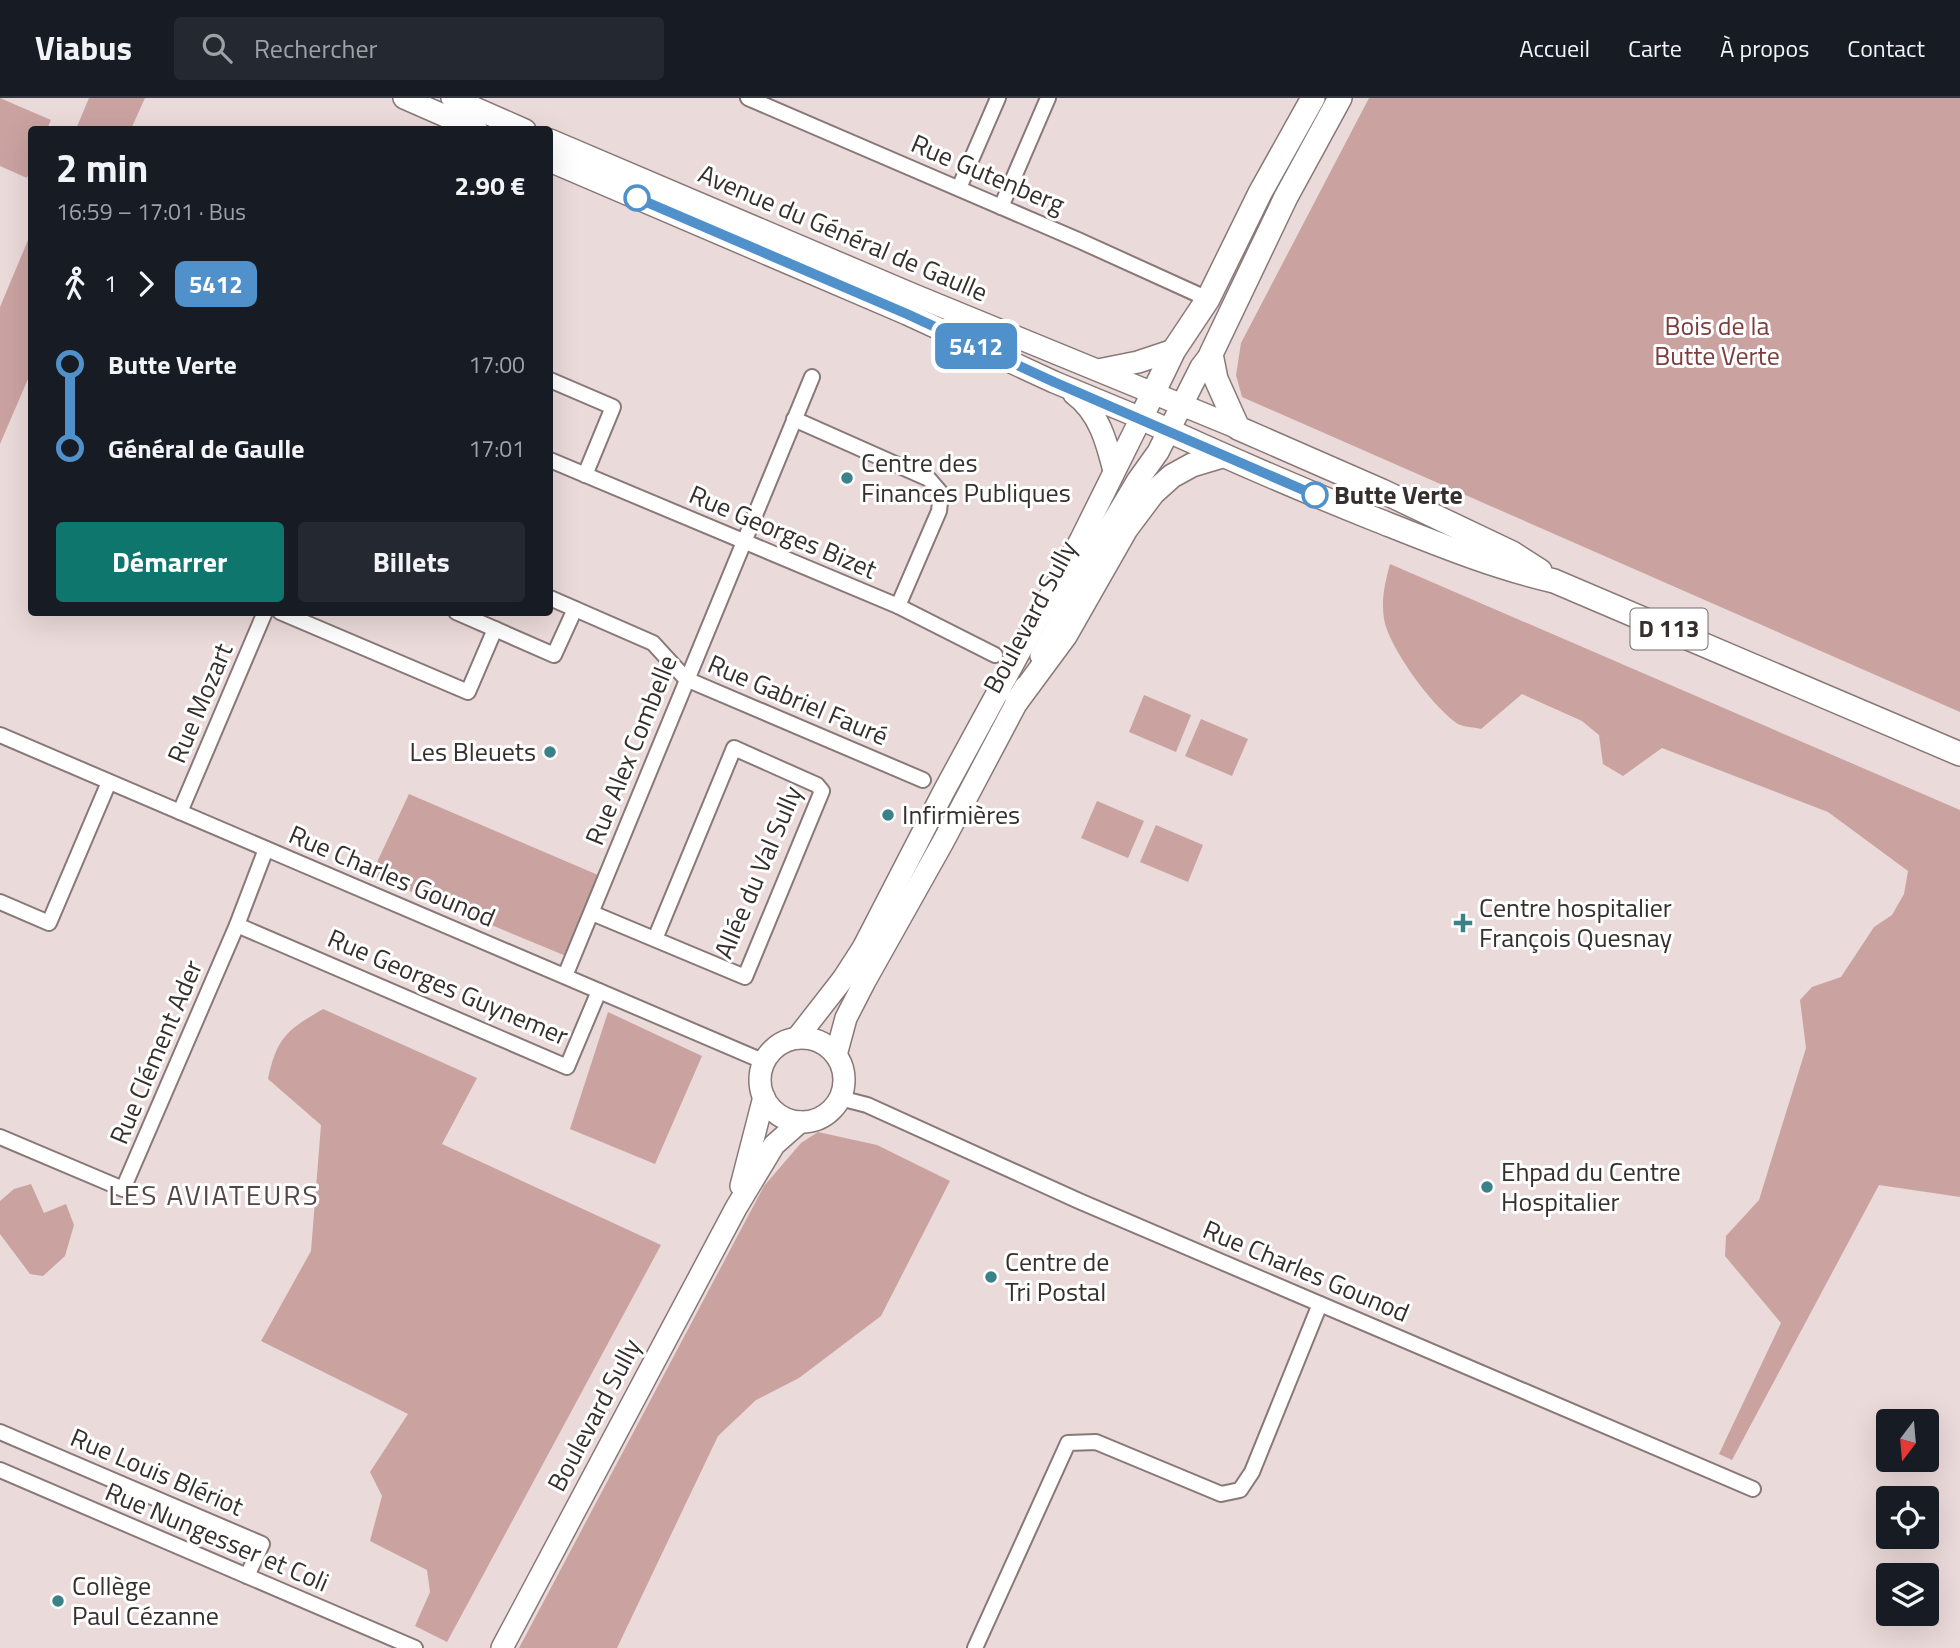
<!DOCTYPE html>
<html lang="fr">
<head>
<meta charset="utf-8">
<style>
  :root { --surface:#171b24; --page:#242831; --text:#f1f3f6; --muted:#9ea1a6; --line:#363941; --accent:#0f766e }
  body { margin:0; font-family:"Titillium Web",sans-serif; background:var(--page); color:var(--text); height:100vh; display:flex; flex-direction:column; font-size:26px; white-space:nowrap }
  * { box-sizing:border-box; margin:0 }
  p { font-size:23px; color:var(--muted) }
  .icon { flex:none; width:38px; height:38px; fill:none; stroke:currentColor; stroke-width:2; stroke-linecap:round; stroke-linejoin:round }
  .map { position:relative; flex:1; overflow:hidden }
  .side { position:absolute; left:28px; top:28px; width:525px; height:490px; display:flex; flex-direction:column; background:var(--surface); border-radius:7px; box-shadow:0 7px 28px #0002 }
  .side>* { flex:none }
  .badge { padding:0 14px; border-radius:10px; font-size:24px; line-height:46px }
  .needle { width:46px; rotate:196deg }
  .controls { position:absolute; left:1876px; top:1311px; display:grid; gap:14px }
  .controls a { display:grid; place-items:center; width:63px; height:63px; border-radius:7px; background:var(--surface); box-shadow:0 7px 28px #0002; font-size:35px }
  .map>.badge { position:absolute; translate:-50% -50%; box-shadow:0 0 0 4px #fff }
  .legs { display:flex; align-items:center; gap:10px; height:77px; padding:0 28px; font-size:23px }
  .legs p { margin-inline-start:auto }
  .summary { display:flex; align-items:center; justify-content:space-between; height:119px; padding:0 28px }
  h1 { font-size:38px; font-weight:700; line-height:52px }
  .primary-button { display:flex; gap:14px; margin-top:auto; padding:14px 28px }
  .primary-button a { flex:1; height:80px; border-radius:7px; background:var(--accent); color:#fff; font-size:28px; font-weight:700; line-height:80px; text-align:center }
  .primary-button a+a { background:var(--page); color:var(--text) }
  ul { padding:0 28px; list-style:none }
  li { display:flex; align-items:center; gap:24px; height:84px; font-size:26px }
  li i { display:grid; place-items:center; width:10px; height:100%; margin:0 9px; background:currentColor }
  li i::after { content:''; width:18px; height:18px; margin:-9px; border:5px solid; border-radius:50%; background:var(--surface) }
  li p { margin-inline-start:auto }
  li:first-child i { background:linear-gradient(#0000 50%,currentColor 0) }
  li:last-child i { background:linear-gradient(currentColor 50%,#0000 0) }
  header { display:flex; align-items:center; gap:42px; box-sizing:border-box; height:98px; padding:0 35px; background:var(--surface); border-bottom:2px solid var(--line) }
  header strong { font-size:33px }
  nav { display:flex; gap:38px; margin-inline-start:auto; font-size:24px }
  .search { width:490px; height:63px; background:var(--page); display:flex; align-items:center; gap:18px; box-sizing:border-box; padding:0 24px; border-radius:7px; color:var(--muted); font-size:26px }
  .map>svg:first-child { display:block }
</style>
</head>
<body>
<header>
<strong>Viabus</strong>
<div class="search"><svg class="icon" aria-label="search" viewBox="0 0 24 24"><circle cx="10" cy="10" r="6"/><path d="M15 15l6 6"/></svg>Rechercher</div>
<nav><a>Accueil</a><a>Carte</a><a>À propos</a><a>Contact</a></nav>
</header>
<div class="map">
<svg width="1960" height="1550" viewBox="0 0 1960 1550">
  <rect width="100%" height="100%" fill="#eadad9"/>
  <g fill="#caa3a1">
    <path d="M 0,0 L 51,22 L 47,31 L 32,32 L 31,68 L 27,80 L 0,68 Z"/>
    <path d="M 89,0 L 145,0 L 131,31 L 76,31 Z"/>
    <path d="M 1369,0 L 1960,0 L 1960,614 L 1242,299 L 1236,277 L 1241,245 Z"/>
    <path d="M 31,135 L 31,274 L 0,346 L 0,209 Z"/>
    <path d="M 1390,466 L 1960,712 L 1960,1099 L 1879,1087 L 1732,1362 L 1719,1356 L 1781,1225 L 1725,1158 L 1726,1138 L 1759,1102 L 1806,950 L 1800,902 L 1812,889 L 1841,879 L 1874,829 L 1892,817 L 1904,796 L 1908,773 L 1828,714 L 1662,650 L 1623,678 L 1603,666 L 1599,637 L 1582,623 L 1522,596 L 1481,631 C 1473,629 1461,629 1455,624 C 1431,606 1389,550 1384,521 C 1381,501 1385,485 1390,466 Z"/>
    <path d="M 1144,597 L 1191,617 L 1176,654 L 1129,634 Z"/>
    <path d="M 1201,621 L 1248,641 L 1232,678 L 1185,658 Z"/>
    <path d="M 409,696 L 598,777 L 566,858 L 371,777 Z"/>
    <path d="M 1097,703 L 1144,723 L 1128,760 L 1081,740 Z"/>
    <path d="M 1156,727 L 1203,747 L 1188,784 L 1140,764 Z"/>
    <path d="M 323,911 L 477,980 L 442,1046 L 661,1147 L 447,1544 L 415,1528 L 430,1494 L 427,1472 L 370,1443 L 382,1398 L 370,1374 L 408,1316 L 261,1243 L 311,1153 L 321,1027 L 268,981 C 277,939 287,932 323,911 Z"/>
    <path d="M 608,914 L 702,958 L 655,1066 L 570,1031 Z"/>
    <path d="M 818,1034 L 877,1047 L 950,1083 L 881,1218 L 799,1280 L 756,1302 L 718,1338 L 617,1550 L 519,1550 L 764,1088 L 801,1045 Z"/>
    <path d="M 31,1086 L 44,1115 L 66,1106 L 74,1127 L 65,1158 L 43,1178 L 30,1176 L 0,1136 L 0,1103 L 14,1091 Z"/>
  </g>
  <g fill="none" stroke-linecap="round" stroke-linejoin="round">
    <g stroke="#887978" stroke-width="18">
      <g id="street">
        <path d="M 748,0 L 1078,142 L 1208,201"/>
        <path d="M 959,90 L 998,0"/>
        <path d="M 1001,109 L 1048,0"/>
        <path d="M 550,282 L 613,309 L 585,377"/>
        <path d="M 794,321 L 929,381 L 941,395 L 939,413 L 898,508"/>
        <path d="M 550,362 L 898,508 L 995,557"/>
        <path d="M 550,500 L 653,545 L 686,581 L 923,682"/>
        <path d="M 280,514 L 468,594 L 495,531"/>
        <path d="M 456,514 L 554,557 L 575,511"/>
        <path d="M 0,637 L 765,964"/>
        <path d="M 180,714 L 265,514"/>
        <path d="M 0,804 L 49,825 L 109,684"/>
        <path d="M 592,815 L 745,879 L 822,693 L 817,687 L 734,650 L 655,841"/>
        <path d="M 237,827 L 567,969 L 599,893"/>
        <path d="M 565,878 L 812,279"/>
        <path d="M 840,1000 L 867,1007 L 1079,1103 L 1753,1391"/>
        <path d="M 0,1039 L 123,1091 L 237,827 L 266,751"/>
        <path d="M 0,1334 L 262,1446 L 247,1478"/>
        <path d="M 0,1372 L 415,1550"/>
        <path d="M 975,1550 L 1068,1345 L 1096,1344 L 1221,1396 L 1240,1392 L 1252,1374 L 1320,1206"/>
      </g>
    </g>
    <g stroke="#887978" stroke-width="24">
      <g id="secondary">
        <path d="M 404,0 L 477,32"/>
        <path d="M 452,0 L 525,32"/>
        <path d="M 550,42 L 914,197 L 1238,330"/>
        <path d="M 550,63 L 907,216 L 1054,284 L 1141,320 L 1081,441 L 944,693 L 863,850 L 843,881 L 797,940"/>
        <path d="M 1098,272 L 1138,264 L 1174,252"/>
        <path d="M 1074,296 C 1099,314 1107,345 1114,373"/>
        <path d="M 1041,558 L 1111,427 L 1138,382 L 1158,354 L 1201,269 L 1211,256"/>
        <circle cx="802" cy="982" r="42"/>
        <path d="M 836,957 L 846,920 L 865,883 L 943,744 L 1025,589"/>
        <path d="M 741,1088 L 764,999"/>
        <path d="M 502,1550 L 736,1110 L 774,1047 L 800,1024"/>
      </g>
    </g>
    <g stroke="#887978" stroke-width="26">
      <g id="primary">
        <path d="M 1313,0 L 1260,95 L 1208,201 L 1174,252 L 1141,320 C 1219,356 1297,390 1377,422 C 1435,445 1493,469 1554,483 L 1960,656"/>
        <path d="M 1340,0 L 1286,99 L 1211,256 L 1216,281 L 1238,330 L 1382,393 L 1512,455 L 1540,473"/>
        <path d="M 1017,603 L 1065,538 L 1126,431 L 1153,395 L 1172,378 L 1192,367 L 1222,358"/>
      </g>
    </g>
    <use href="#street" stroke="#fff" stroke-width="14"/>
    <use href="#secondary" stroke="#fff" stroke-width="21"/>
    <use href="#primary" stroke="#fff" stroke-width="23"/>
  </g>
  <g fill="none" stroke-linecap="round" stroke-linejoin="round">
    <g stroke="#fff" stroke-width="16">
      <path id="line-1" d="M 637,100 L 907,216 L 1054,284 L 1315,397"/>
    </g>
    <use href="#line-1" stroke="#5091cb" stroke-width="10"/>
  </g>
  <g fill="#fff" stroke="#5091cb" stroke-width="3.5">
    <circle cx="637" cy="100" r="12"/>
    <circle cx="1315" cy="397" r="12"/>
  </g>
  <g fill="#3a8288" stroke="#fff" stroke-width="2.5">
    <circle cx="847" cy="380" r="7"/>
    <circle cx="550" cy="654" r="7"/>
    <circle cx="888" cy="717" r="7"/>
    <path d="M1459.5 814.5h7v7h7v7h-7v7h-7v-7h-7v-7h7z"/>
    <circle cx="1487" cy="1089" r="7"/>
    <circle cx="991" cy="1179" r="7"/>
    <circle cx="58" cy="1503" r="7"/>
  </g>
  <g text-anchor="middle" stroke-width="6" stroke-linejoin="round" paint-order="stroke">
    <rect fill="#fff" stroke="#726d6d" stroke-width="2" x="1630.5" y="510.5" width="77" height="41" rx="5"/>
    <g font-size="24" font-weight="bold" fill="#352f2e">
      <text x="1669" y="539">D 113</text>
    </g>
    <g font-size="26" fill="#352f2e" stroke="#fff">
      <text transform="translate(988 76) rotate(23)" y="9">Rue Gutenberg</text>
      <text transform="translate(843 135) rotate(23)" y="9">Avenue du Général de Gaulle</text>
      <text transform="translate(783 434) rotate(23)" y="9">Rue Georges Bizet</text>
      <text transform="translate(1030 519) rotate(-62)" y="9">Boulevard Sully</text>
      <text transform="translate(798 602) rotate(23)" y="9">Rue Gabriel Fauré</text>
      <text transform="translate(200 605) rotate(-67)" y="9">Rue Mozart</text>
      <text transform="translate(631 652) rotate(-68)" y="9">Rue Alex Combelle</text>
      <text transform="translate(758 774) rotate(-67)" y="9">Allée du Val Sully</text>
      <text transform="translate(392 778) rotate(23)" y="9">Rue Charles Gounod</text>
      <text transform="translate(448 889) rotate(23)" y="9">Rue Georges Guynemer</text>
      <text transform="translate(156 954) rotate(-67)" y="9">Rue Clément Ader</text>
      <text transform="translate(1306 1173) rotate(23)" y="9">Rue Charles Gounod</text>
      <text transform="translate(594 1317) rotate(-62)" y="9">Boulevard Sully</text>
      <text transform="translate(157 1374) rotate(23)" y="9">Rue Louis Blériot</text>
      <text transform="translate(217 1439) rotate(23)" y="9">Rue Nungesser et Coli</text>
    </g>
    <g font-size="26" fill="#7c3e3d" stroke="#fff">
      <text x="1717" y="237">Bois de la<tspan x="1717" dy="30">Butte Verte</tspan></text>
    </g>
    <g font-size="26" fill="#352f2e" stroke="#fff" text-anchor="start">
      <text x="861" y="374">Centre des<tspan x="861" dy="30">Finances Publiques</tspan></text>
      <text x="536" y="663" text-anchor="end">Les Bleuets</text>
      <text x="902" y="726">Infirmières</text>
      <text x="1479" y="819">Centre hospitalier<tspan x="1479" dy="30">François Quesnay</tspan></text>
      <text x="1501" y="1083">Ehpad du Centre<tspan x="1501" dy="30">Hospitalier</tspan></text>
      <text x="1005" y="1173">Centre de<tspan x="1005" dy="30">Tri Postal</tspan></text>
      <text x="72" y="1497">Collège<tspan x="72" dy="30">Paul Cézanne</tspan></text>
    </g>
    <g font-size="26" font-weight="bold" fill="#352f2e" stroke="#fff" text-anchor="start">
      <text x="1334" y="406">Butte Verte</text>
    </g>
    <g font-size="28" letter-spacing="2" fill="#534645" stroke="#fff">
      <text x="214" y="1107">LES AVIATEURS</text>
    </g>
  </g>
</svg>
<div class="controls">
<a><svg class="needle" viewBox="-14 -14 28 28"><path d="M0-13l5 13h-10z" fill="#e53935"/><path d="M0 13l5-13h-10z" fill="#9ea1a6"/></svg></a>
<a><svg class="icon" aria-label="locate" viewBox="0 0 24 24"><circle cx="12" cy="12" r="6"/><path d="M12 2v4M12 18v4M2 12h4M18 12h4"/></svg></a>
<a><svg class="icon" aria-label="layers" viewBox="0 0 24 24"><path d="M12 4l9 5-9 5-9-5zM3 14l9 5 9-5"/></svg></a>
</div>
<b class="badge" style="left:976px;top:248px;background:#5091cb;color:#fff">5412</b>
<section class="side">
<div class="summary"><div><h1>2 min</h1><p>16:59 – 17:01 · Bus</p></div><b>2.90 €</b></div>
<div class="legs"><svg class="icon" aria-label="walk" viewBox="0 0 24 24"><circle cx="13" cy="4" r="2"/><path d="M13 8l-2 6 4 7M11 14l-3 7M7 12l3-4h3l4 4"/></svg>1<svg class="icon" aria-label="forward" viewBox="0 0 24 24"><path d="M9 5l7 7-7 7"/></svg><b class="badge" style="background:#5091cb;color:#fff">5412</b></div>
<ul>
<li><i style="color:#5091cb"></i><b>Butte Verte</b><p>17:00</p></li>
<li><i style="color:#5091cb"></i><b>Général de Gaulle</b><p>17:01</p></li>
</ul>
<div class="primary-button"><a>Démarrer</a><a>Billets</a></div>
</section>
</div>
</body>
</html>
